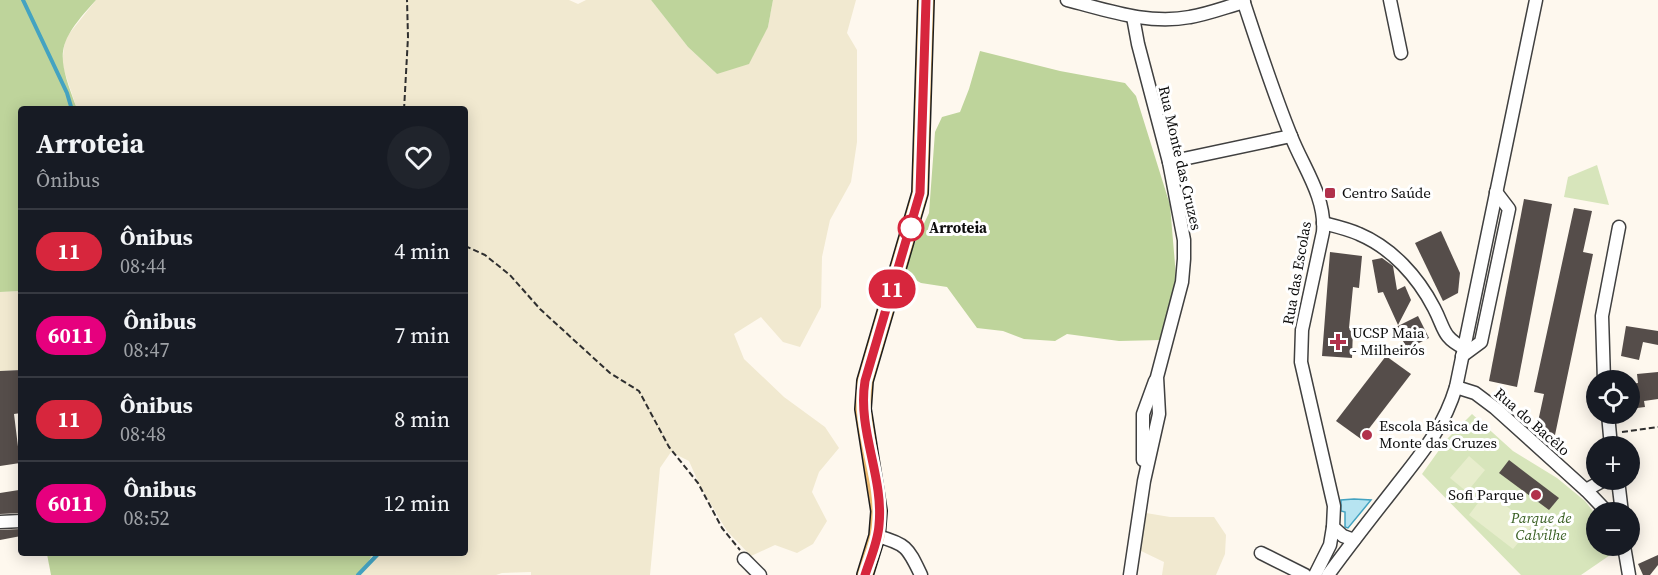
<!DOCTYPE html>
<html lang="pt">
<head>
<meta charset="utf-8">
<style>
  :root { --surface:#171b24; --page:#20242c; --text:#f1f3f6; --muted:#9ea1a6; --line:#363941 }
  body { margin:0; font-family:"Source Serif 4",serif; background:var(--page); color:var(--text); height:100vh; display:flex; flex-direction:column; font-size:22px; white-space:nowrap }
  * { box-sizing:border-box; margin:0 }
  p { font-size:20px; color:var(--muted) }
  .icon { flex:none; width:33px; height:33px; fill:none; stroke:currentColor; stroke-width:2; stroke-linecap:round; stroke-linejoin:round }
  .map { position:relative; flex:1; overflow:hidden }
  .side { position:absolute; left:18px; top:106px; width:450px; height:450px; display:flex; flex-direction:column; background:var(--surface); border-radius:6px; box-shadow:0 3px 15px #0003 }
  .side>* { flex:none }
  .badge { padding:0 12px; border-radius:20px; font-size:21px; line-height:39px }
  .buttons { position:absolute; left:1586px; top:370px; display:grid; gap:12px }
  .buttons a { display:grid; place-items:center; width:54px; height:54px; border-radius:50%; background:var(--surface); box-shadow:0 3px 15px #0003; font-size:30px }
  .map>.badge { position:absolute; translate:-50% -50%; box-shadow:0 0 0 3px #fff }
  .round { display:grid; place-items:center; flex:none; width:63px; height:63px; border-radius:32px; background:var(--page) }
  .head { display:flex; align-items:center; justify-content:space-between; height:102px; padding:0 18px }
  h1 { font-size:28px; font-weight:700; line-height:45px }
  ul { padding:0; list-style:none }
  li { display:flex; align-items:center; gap:18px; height:84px; padding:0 18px; border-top:2px solid var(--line) }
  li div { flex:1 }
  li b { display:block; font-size:22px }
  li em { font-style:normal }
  li .badge { min-width:66px; font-weight:700; text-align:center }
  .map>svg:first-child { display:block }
</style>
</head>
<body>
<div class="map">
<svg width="1658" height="575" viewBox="0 0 1658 575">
  <rect width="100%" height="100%" fill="#fef8ee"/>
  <g fill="#f1e9d0">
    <path d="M 96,0 L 569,0 L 578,4 L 586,0 L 651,0 L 688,47 L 717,74 L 768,27 L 773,0 L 856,0 L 847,33 L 857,50 L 857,142 L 851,182 L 830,220 L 822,257 L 821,307 L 800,347 L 783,342 L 761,317 L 734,334 L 744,359 L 784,397 L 825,427 L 839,448 L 819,472 L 812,492 L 827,521 L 813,544 L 797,553 L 775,545 L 751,556 L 727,531 L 700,486 L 689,461 L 671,452 L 660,468 L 650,575 L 531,575 L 531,572 L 502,573 L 496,575 L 360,575 L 373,554 L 465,554 L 465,110 L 77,109 L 62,64 L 65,39 Z"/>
    <path d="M 21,291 L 21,370 L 0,371 L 0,292 Z"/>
    <path d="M 1146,513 L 1170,517 L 1214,517 L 1226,535 L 1225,554 L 1216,575 L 1162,575 L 1164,562 L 1139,550 Z"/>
  </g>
  <g fill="#d7e5bb">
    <path d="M 1597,165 L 1609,205 L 1564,197 L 1568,177 Z"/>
    <path d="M 1472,414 L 1513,451 L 1557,478 L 1585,501 L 1596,515 L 1596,546 L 1614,546 L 1616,551 L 1581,575 L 1521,575 L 1422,474 L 1447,439 Z"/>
  </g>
  <g fill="#bed49b">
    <path d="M 0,0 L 96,0 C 55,45 56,53 77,109 L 21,110 L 21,291 L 0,292 Z"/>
    <path d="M 651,0 L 773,0 L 768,27 L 749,64 L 717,74 L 688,47 Z"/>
    <path d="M 980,51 L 1060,71 L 1125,83 L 1136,96 L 1170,205 L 1177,288 L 1161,340 L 1119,341 L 1067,334 L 1055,341 L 1024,339 L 1003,331 L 977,328 L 947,287 L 921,283 L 901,272 L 929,213 L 935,132 L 942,117 L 960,112 L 969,89 Z"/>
    <path d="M 47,554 L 373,554 L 360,575 L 51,575 Z"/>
  </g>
  <g fill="#e7edcc">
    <path d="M 1469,456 L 1485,470 L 1467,492 L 1450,478 Z"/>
    <path d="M 1487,491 L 1532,526 L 1513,549 L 1469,515 Z"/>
  </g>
  <path fill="#b7e4f1" stroke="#44a3c1" stroke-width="1.5" d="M 1354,499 L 1371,500 L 1348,528 L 1345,527 L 1345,512 L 1341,511 L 1341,500 Z"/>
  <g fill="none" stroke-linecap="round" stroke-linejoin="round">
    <g stroke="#44a3c1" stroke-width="4">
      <path d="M 23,0 L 67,93 L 72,110"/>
      <path d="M 358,575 L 378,554"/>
    </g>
  </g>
  <g fill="#554d4a">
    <path d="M 1524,199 L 1552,204 L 1517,387 L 1489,381 Z"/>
    <path d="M 1574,208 L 1592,211 L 1583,252 L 1593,254 L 1555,435 L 1536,431 L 1544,394 L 1534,392 Z"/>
    <path d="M 1441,231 L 1460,273 L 1458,293 L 1443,301 L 1415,243 Z"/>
    <path d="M 1330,252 L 1362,256 L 1359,288 L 1353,287 L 1349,328 L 1353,329 L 1352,358 L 1322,356 Z"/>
    <path d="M 1382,258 L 1393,266 L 1397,290 L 1405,286 L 1411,300 L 1398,325 L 1383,292 L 1378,293 L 1372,260 Z"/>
    <path d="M 1418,316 L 1429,338 L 1407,349 L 1396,327 Z"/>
    <path d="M 1626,326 L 1658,331 L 1658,345 L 1643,342 L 1639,360 L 1621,356 Z"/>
    <path d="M 1386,356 L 1411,374 L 1361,439 L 1336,421 Z"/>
    <path d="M 21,370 L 21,413 L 14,414 L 20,463 L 0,466 L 0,371 Z"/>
    <path d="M 1658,372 L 1658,399 L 1644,401 L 1645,407 L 1629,409 L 1629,384 L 1638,383 L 1637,374 Z"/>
    <path d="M 1509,460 L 1559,498 L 1549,510 L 1499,473 Z"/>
    <path d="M 19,490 L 21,513 L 0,514 L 0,493 Z"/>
    <path d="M 21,529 L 21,536 L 0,540 L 0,530 Z"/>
    <path d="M 1658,555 L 1658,565 L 1650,575 L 1643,575 L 1638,564 Z"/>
  </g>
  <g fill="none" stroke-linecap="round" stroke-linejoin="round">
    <g stroke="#404040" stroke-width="15">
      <g id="minor">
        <path d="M 1067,0 C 1107,10 1148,25 1190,17 C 1208,14 1226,7 1244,2"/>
        <path d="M 1243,0 C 1258,45 1273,92 1291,136 C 1303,167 1326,197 1323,232 L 1302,330 L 1301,362 L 1334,506 L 1333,527 L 1343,536 L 1354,540"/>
        <path d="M 1390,0 L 1401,53"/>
        <path d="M 1169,162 L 1291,136"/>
        <path d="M 1323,223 C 1335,226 1348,229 1359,234 C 1392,248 1418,277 1434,308 C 1445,329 1442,337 1464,348"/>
        <path d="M 1462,356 L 1481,342 L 1509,209 L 1496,192"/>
        <path d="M 1604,381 L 1602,316 L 1619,227"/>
        <path d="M 1456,387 L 1475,393 L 1495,408 L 1588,492 L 1608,513"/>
        <path d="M 1608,414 L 1611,447"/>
        <path d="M 1143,460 L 1143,414 L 1155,381"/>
        <path d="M 1618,480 L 1622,513"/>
        <path d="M 1586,490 L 1604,480"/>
        <path d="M 0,522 L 21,521"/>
        <path d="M 877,536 C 907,544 908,548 921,575"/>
        <path d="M 1624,546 L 1629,575"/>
        <path d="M 1261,553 L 1305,575"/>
        <path d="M 744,559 L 760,575"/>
        <path d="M 1130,575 L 1144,481 L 1159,414 L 1157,377 L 1182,282 L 1184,259 L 1184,240 L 1169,162 L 1138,44 L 1133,17"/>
        <path d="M 1315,575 L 1330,545 L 1333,527"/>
        <path d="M 1328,575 C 1349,546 1371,518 1393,490 C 1420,455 1443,430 1456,387 L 1536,0"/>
      </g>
    </g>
    <g stroke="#1e1e1e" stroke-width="18">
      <path id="major" d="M 865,575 L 877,536 L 879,511 L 863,409 L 865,381 L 920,193 L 926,0"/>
    </g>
    <g stroke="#2f2f2f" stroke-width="2" stroke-dasharray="6 3" stroke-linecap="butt">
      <path d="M 404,110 L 408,37 L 407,0"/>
      <path d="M 465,246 L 485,255 L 510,275 L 540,309 L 610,373 L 639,391 L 669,447 L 698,483 L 722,528 L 740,550"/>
      <path d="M 1622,432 L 1658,427"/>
    </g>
    <use href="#minor" stroke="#fff" stroke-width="12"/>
    <use href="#major" stroke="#edba6f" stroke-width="15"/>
  </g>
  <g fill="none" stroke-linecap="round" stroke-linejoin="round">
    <g stroke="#fff" stroke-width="14">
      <path id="line" d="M 865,575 C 870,559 878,542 879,525 C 884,477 857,430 865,381 L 920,193 L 926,0"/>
    </g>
    <use href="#line" stroke="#d7263d" stroke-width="9"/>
  </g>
  <g fill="#b1314b" stroke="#fff" stroke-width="2">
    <rect x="1324" y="187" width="12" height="12" rx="3"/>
    <path d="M1335 333h6v6h6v6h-6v6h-6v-6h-6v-6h6z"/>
    <circle cx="1367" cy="435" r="6"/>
    <circle cx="1536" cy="495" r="6"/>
  </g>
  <circle fill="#fff" stroke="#d7263d" stroke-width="3" cx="911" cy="228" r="12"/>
  <g text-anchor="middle" stroke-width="6" stroke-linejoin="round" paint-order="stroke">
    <g font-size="15" fill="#0d0d0d" stroke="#fff">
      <text transform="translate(1180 158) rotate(77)" y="5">Rua Monte das Cruzes</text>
      <text transform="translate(1297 273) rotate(-80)" y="5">Rua das Escolas</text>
      <text transform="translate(1532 422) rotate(41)" y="5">Rua do Bacêlo</text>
    </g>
    <g font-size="15" fill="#0d0d0d" stroke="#fff" text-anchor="start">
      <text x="1342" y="198">Centro Saúde</text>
      <text x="1352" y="338">UCSP Maia<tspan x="1352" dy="17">- Milheirós</tspan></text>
      <text x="1379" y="431">Escola Básica de<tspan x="1379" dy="17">Monte das Cruzes</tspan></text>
      <text x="1524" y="500" text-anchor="end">Sofi Parque</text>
    </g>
    <g font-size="15" font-weight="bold" fill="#0d0d0d" stroke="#fff" text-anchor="start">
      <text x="929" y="233">Arroteia</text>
    </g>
    <g font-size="15" font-style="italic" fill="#395f23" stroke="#fff">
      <text x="1541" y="523">Parque de<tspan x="1541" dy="17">Calvilhe</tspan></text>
    </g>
  </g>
</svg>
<div class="buttons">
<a><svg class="icon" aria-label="locate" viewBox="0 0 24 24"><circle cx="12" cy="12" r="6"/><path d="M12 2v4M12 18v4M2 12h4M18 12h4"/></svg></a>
<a>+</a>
<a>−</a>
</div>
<b class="badge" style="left:892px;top:289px;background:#d7263d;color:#fff">11</b>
<section class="side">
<div class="head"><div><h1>Arroteia</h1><p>Ônibus</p></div><a class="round"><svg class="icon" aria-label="heart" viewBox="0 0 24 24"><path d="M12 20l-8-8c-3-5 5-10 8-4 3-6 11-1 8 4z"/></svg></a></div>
<ul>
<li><span class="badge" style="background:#d7263d;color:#fff">11</span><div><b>Ônibus</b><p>08:44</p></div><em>4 min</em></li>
<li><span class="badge" style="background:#e6007e;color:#fff">6011</span><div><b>Ônibus</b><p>08:47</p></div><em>7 min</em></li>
<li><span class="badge" style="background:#d7263d;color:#fff">11</span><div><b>Ônibus</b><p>08:48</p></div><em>8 min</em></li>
<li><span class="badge" style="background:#e6007e;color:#fff">6011</span><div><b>Ônibus</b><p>08:52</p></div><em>12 min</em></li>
</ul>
</section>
</div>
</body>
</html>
